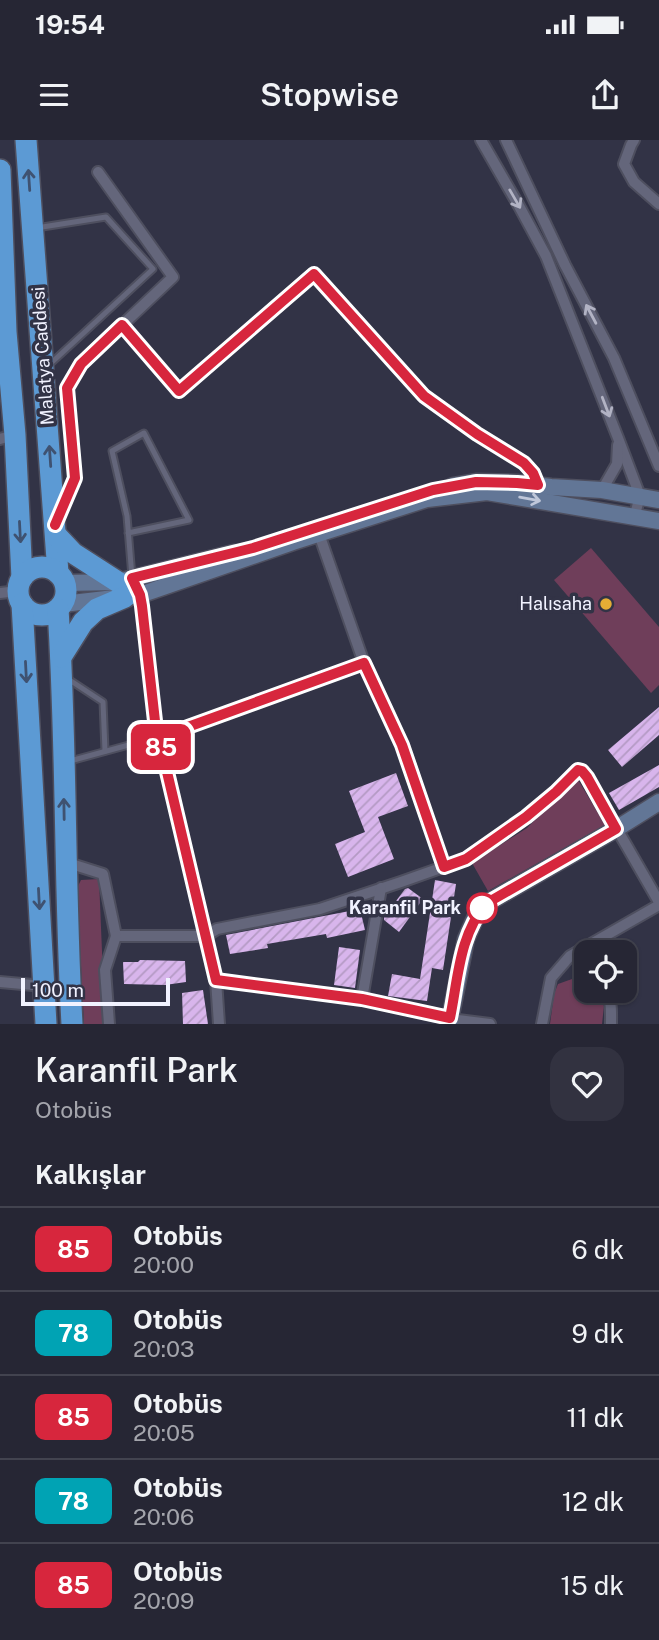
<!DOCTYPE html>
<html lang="tr">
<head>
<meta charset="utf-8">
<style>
  :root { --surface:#262634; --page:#323240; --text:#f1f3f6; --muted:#a4a5ac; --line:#42434f }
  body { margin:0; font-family:"Public Sans",sans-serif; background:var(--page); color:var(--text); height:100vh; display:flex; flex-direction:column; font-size:26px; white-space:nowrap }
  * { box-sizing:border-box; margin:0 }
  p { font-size:23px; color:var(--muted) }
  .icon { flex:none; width:38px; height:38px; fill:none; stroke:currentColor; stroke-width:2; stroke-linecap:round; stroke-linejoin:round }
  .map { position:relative; height:884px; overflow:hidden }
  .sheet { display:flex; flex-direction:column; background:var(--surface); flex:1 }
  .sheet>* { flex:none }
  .badge { padding:0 14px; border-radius:10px; font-size:24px; line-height:46px }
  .tools { position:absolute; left:574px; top:800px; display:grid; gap:14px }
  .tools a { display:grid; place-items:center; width:63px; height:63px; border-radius:14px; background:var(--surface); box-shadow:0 2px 5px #0004,0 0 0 2px var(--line); font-size:35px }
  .scale { position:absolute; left:21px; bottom:18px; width:149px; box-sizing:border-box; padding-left:7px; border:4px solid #f1f2ff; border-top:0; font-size:19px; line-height:24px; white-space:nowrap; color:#f1f2ff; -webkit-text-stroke:5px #323346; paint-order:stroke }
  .map>.badge { position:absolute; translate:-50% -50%; box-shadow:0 0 0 4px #fff }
  h2 { padding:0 35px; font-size:26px; line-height:63px }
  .round { display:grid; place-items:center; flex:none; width:74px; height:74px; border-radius:21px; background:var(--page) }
  .overview { display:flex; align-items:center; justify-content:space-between; height:119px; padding:0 35px }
  h1 { font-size:33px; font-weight:600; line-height:52px }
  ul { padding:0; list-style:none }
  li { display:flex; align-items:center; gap:21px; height:84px; padding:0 35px; border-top:2px solid var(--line) }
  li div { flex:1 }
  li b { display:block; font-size:26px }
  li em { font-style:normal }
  li .badge { min-width:77px; font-weight:700; text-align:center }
  .status { display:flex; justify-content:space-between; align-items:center; height:49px; padding:0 35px; background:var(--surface); direction:ltr }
  .status svg { height:19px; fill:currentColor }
  header { display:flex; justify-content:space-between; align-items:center; height:91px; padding:0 35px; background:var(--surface); font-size:32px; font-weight:600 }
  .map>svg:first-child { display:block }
</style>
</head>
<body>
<div class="status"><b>19:54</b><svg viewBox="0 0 49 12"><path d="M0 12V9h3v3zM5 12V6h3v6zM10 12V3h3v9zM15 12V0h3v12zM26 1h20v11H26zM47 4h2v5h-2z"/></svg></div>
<header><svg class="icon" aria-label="menu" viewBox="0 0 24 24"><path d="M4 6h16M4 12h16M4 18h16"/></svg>Stopwise<svg class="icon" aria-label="share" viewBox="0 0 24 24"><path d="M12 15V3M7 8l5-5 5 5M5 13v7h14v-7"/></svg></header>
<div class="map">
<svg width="659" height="884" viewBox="0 0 659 884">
  <defs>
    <pattern id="building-hatch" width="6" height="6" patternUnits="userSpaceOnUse" patternTransform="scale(1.75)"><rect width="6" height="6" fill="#d8b5ec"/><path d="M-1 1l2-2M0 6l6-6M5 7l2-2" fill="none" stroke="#b49ac4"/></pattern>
  </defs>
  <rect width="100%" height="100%" fill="#323346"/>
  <g fill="#6f3e5a">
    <path d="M 591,408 L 659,487 L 659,545 L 651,553 L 554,440 Z"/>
    <path d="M 577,638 L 605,685 L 488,751 L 472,723 L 527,688 Z"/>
    <path d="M 99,739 L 105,884 L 84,884 L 77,748 L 81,740 Z"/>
    <path d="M 584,838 L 586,839 L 586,850 L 597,851 L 604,866 L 602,884 L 550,884 L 554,854 L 558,844 L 572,839 Z"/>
  </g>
  <g fill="url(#building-hatch)">
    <path d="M 659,567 L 659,595 L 622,627 L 608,610 Z"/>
    <path d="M 659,625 L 659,647 L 619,670 L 609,653 Z"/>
    <path d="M 396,633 L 408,666 L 378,677 L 394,719 L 348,737 L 335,704 L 365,692 L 349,651 Z"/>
    <path d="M 435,740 L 456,744 L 443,830 L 432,828 L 427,861 L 388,856 L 392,834 L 420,839 Z"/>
    <path d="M 408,748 L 423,759 L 399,792 L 384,780 L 384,777 L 405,749 Z"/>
    <path d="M 360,769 L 365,790 L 327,798 L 326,794 L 267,804 L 268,808 L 230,814 L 226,795 Z"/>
    <path d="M 339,807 L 360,810 L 355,848 L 334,845 Z"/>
    <path d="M 140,820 L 185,821 L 186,842 L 165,845 L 124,844 L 123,822 L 138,822 Z"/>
    <path d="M 203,850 L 208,884 L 183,884 L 182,853 Z"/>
  </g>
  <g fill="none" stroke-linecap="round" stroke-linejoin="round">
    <g stroke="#4e4f5f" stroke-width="9">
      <g id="lane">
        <path d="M 36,88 L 106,77 L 153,129 L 50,224"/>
        <path d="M 128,393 L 189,380 L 144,293 L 112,311 L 127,376 L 132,437"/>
        <path d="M 68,539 L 103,562 L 105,611"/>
        <path d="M 70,621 L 158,597"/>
      </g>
    </g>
    <g stroke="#4e4f5f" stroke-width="14">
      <g id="street">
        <path d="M 481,0 L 519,66 L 546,116 L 618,298 L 640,356 L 634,378"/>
        <path d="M 506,0 L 565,125 L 614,218 L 659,326"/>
        <path d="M 634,0 L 631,5 L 624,24 L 634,42 L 659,64"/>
        <path d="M 122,185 L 179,251 L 314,133 L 424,256 L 477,294 L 524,323 L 533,333 L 538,345"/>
        <path d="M 0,299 L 15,295"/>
        <path d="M 602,350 L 617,324 L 618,305"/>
        <path d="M 59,376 L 75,338 L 67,248 L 81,224 L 173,137 L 98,32"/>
        <path d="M 319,394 L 364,523 L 403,605 L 444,727"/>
        <path d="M 137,450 L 142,466 L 155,581 L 216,840 L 219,884"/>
        <path d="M 0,453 L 18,451"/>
        <path d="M 159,597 L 364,523"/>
        <path d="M 65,722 L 103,734 L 116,796 L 206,796 L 217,789 L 320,769 L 401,742 L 466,719 L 526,677 L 556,652 L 578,630 L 582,631 L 587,637 L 659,762"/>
        <path d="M 216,840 L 362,859 L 450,879 L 490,884"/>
        <path d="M 0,842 L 44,846"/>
        <path d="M 606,850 C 612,861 611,873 611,884"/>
        <path d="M 362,859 L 381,748"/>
        <path d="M 109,884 L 105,830 L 116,796"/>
        <path d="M 542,884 L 551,838 L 570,816 L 659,765"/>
      </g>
    </g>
    <g stroke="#4e4f5f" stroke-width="19">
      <g id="secondary">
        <path d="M 453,346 L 476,342 L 517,343 L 551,347 L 602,350 L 659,360"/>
        <path d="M 65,443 L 118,442 L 234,413"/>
        <path d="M 63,464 L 140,455 L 293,402 L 427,359 L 487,352 L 659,381"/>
        <path d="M 449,884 L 466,799 L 477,774 L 487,763 L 616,689 L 659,662"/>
      </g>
    </g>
    <g stroke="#4e4f5f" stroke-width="24">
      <g id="highway">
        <path d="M 26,0 L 58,433"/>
        <path d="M 0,30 L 6,192 L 15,295 L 22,438"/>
        <path d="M 56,395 L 73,413 L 118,442"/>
        <circle cx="42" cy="451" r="24"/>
        <path d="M 22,464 L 46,884"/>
        <path d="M 58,469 C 67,607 64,746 72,884"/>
        <path d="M 61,517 L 83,482 L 97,469 L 125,457"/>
      </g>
    </g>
    <use href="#lane" stroke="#64667b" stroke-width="5"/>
    <use href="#street" stroke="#64667b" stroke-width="10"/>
    <use href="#secondary" stroke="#627696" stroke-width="16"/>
    <use href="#highway" stroke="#5c9ad4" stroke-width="21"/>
  </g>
  <defs><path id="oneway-shaft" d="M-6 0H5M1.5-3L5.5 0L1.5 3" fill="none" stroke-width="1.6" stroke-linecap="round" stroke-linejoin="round" transform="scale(1.75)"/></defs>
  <g stroke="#3f5271">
    <use href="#oneway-shaft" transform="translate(29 40) rotate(-94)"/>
    <use href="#oneway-shaft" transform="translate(50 316) rotate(-94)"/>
    <use href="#oneway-shaft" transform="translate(20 392) rotate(87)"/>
    <use href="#oneway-shaft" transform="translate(26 532) rotate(87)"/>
    <use href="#oneway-shaft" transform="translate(64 669) rotate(-91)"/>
    <use href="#oneway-shaft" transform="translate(39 759) rotate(87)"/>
  </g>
  <g stroke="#b2b3c4">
    <use href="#oneway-shaft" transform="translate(515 59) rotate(60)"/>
    <use href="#oneway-shaft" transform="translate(591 174) rotate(-118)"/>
    <use href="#oneway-shaft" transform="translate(606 267) rotate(69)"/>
  </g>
  <use stroke="#bfc7da" href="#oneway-shaft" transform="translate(530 359) rotate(10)"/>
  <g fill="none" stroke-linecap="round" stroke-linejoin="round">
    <g stroke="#fff" stroke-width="16">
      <path id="line" d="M 55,385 L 75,338 L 67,248 L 81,224 L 122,185 L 179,251 L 314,134 L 424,256 L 477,294 L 524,323 L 533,333 L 538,345 L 517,343 L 476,342 L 433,350 L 253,408 L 132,438 L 140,455 L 142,466 L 155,581 L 216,840 L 362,859 L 450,878 C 458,840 459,794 487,763 L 616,689 L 587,637 L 582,631 L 578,630 L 556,652 L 526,677 L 466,719 L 444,727 L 402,605 L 364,523 L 185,588"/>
    </g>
    <use href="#line" stroke="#d7263d" stroke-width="10"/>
  </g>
  <circle fill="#e5ad35" stroke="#323346" stroke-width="2.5" cx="606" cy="464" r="7"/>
  <circle fill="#fff" stroke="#d7263d" stroke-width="3.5" cx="482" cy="768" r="14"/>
  <g text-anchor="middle" stroke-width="7" stroke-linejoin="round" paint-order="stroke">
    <g font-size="18" fill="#f1f2ff" stroke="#323346">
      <text transform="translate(43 216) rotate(-94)" y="6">Malatya Caddesi</text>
    </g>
    <g font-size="18" fill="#f1f2ff" stroke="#323346" text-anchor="end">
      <text x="592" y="470">Halısaha</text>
    </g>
    <g font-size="18" font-weight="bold" fill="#f1f2ff" stroke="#323346" text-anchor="end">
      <text x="461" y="774">Karanfil Park</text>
    </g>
  </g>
</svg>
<div class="tools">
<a><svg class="icon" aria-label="locate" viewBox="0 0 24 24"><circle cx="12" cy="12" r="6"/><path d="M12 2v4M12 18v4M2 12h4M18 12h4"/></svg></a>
</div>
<div class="scale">100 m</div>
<b class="badge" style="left:161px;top:607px;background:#d7263d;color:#fff">85</b>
</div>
<section class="sheet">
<div class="overview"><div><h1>Karanfil Park</h1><p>Otobüs</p></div><a class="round"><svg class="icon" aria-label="heart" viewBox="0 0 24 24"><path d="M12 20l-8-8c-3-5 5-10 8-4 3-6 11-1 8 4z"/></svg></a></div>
<h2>Kalkışlar</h2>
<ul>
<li><span class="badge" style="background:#d7263d;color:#fff">85</span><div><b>Otobüs</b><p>20:00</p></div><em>6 dk</em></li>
<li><span class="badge" style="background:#00a3b4;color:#fff">78</span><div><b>Otobüs</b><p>20:03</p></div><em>9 dk</em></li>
<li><span class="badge" style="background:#d7263d;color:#fff">85</span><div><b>Otobüs</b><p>20:05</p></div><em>11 dk</em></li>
<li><span class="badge" style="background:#00a3b4;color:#fff">78</span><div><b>Otobüs</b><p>20:06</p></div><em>12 dk</em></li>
<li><span class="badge" style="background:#d7263d;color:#fff">85</span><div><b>Otobüs</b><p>20:09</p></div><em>15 dk</em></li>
</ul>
</section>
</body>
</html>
